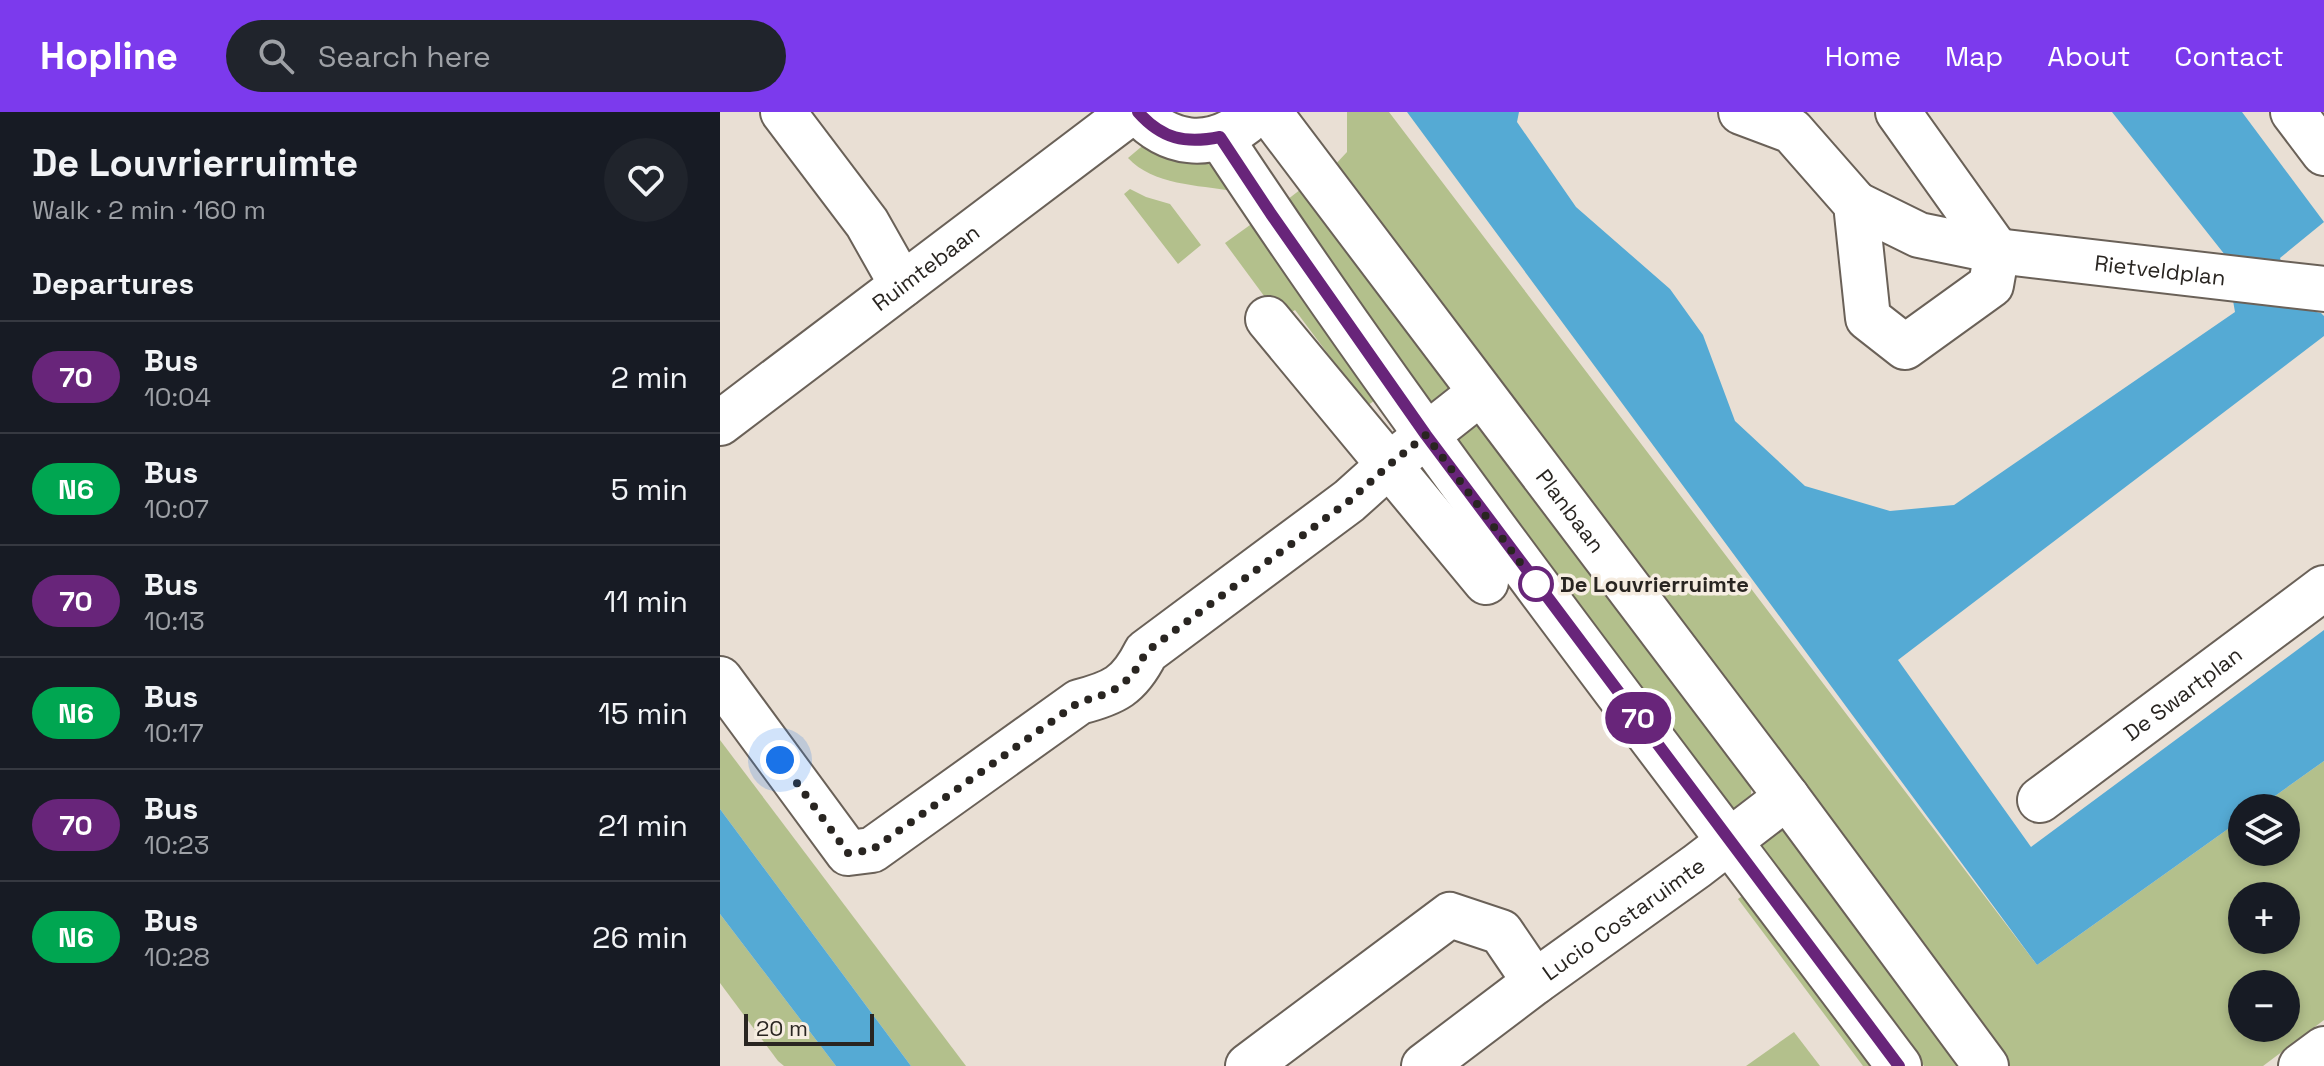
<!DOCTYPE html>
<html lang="en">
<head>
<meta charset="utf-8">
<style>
  :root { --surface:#171b24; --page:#20242c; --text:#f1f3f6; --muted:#9ea1a6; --line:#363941; --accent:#7c3aed }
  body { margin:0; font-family:"Space Grotesk",sans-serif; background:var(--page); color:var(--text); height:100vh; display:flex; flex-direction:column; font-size:30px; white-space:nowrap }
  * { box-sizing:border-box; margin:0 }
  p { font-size:26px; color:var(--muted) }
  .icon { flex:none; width:44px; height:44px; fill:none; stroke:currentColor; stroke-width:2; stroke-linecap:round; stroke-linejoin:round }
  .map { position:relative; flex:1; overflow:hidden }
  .panel { display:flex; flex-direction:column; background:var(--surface); width:720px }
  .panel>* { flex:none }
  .badge { padding:0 16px; border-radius:26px; font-size:28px; line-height:52px }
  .buttons { position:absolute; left:1508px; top:682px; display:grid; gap:16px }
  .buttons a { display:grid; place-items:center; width:72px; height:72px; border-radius:50%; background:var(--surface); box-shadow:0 4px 12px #0003; font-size:40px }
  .scale { position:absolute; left:24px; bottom:20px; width:130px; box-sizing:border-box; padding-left:8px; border:4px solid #292521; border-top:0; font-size:22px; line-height:28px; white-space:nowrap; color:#292521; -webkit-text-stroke:6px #f6ede1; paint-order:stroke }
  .you { position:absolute; width:40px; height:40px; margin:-20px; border:6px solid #fff; border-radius:50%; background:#1a73e8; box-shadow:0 0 0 12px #1a73e833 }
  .map>.badge { position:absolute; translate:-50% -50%; box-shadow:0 0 0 4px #fff }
  h2 { padding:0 32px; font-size:30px; line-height:72px }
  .round { display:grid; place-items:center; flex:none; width:84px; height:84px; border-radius:42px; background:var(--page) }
  .summary { display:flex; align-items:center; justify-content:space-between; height:136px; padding:0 32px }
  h1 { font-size:38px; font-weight:700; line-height:60px }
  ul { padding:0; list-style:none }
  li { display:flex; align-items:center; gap:24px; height:112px; padding:0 32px; border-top:2px solid var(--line) }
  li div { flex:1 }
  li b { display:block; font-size:30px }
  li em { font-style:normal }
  li .badge { min-width:88px; font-weight:700; text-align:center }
  header { display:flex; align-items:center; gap:48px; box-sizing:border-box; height:112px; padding:0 40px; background:var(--accent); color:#fff }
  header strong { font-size:38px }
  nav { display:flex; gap:44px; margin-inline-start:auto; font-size:28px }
  .search { width:560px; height:72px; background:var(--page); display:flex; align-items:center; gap:20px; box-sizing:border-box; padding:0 28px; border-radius:44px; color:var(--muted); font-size:30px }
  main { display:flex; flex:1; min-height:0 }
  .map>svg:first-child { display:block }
</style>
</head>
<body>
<header>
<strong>Hopline</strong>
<div class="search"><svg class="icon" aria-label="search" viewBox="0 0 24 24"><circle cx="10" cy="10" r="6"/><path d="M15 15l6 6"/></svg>Search here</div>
<nav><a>Home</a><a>Map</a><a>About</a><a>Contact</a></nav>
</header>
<main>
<section class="panel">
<div class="summary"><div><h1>De Louvrierruimte</h1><p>Walk · 2 min · 160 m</p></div><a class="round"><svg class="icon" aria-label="heart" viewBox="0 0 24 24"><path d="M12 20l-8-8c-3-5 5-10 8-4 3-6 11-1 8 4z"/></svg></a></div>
<h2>Departures</h2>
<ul>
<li><span class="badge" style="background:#68257a;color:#fff">70</span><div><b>Bus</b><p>10:04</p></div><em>2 min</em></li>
<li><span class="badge" style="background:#00a651;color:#fff">N6</span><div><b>Bus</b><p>10:07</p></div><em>5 min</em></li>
<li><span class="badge" style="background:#68257a;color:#fff">70</span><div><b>Bus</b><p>10:13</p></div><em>11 min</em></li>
<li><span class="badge" style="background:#00a651;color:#fff">N6</span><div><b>Bus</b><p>10:17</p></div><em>15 min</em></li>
<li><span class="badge" style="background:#68257a;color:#fff">70</span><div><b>Bus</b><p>10:23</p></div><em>21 min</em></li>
<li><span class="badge" style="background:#00a651;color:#fff">N6</span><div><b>Bus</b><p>10:28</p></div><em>26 min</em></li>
</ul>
</section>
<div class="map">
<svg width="1604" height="954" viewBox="0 0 1604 954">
  <rect width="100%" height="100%" fill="#e9dfd4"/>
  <g fill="#b3c08c" fill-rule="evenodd">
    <path d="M 627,0 L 669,0 L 1317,853 L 1522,707 L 1522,740 L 1566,740 L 1566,696 L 1538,696 L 1604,649 L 1604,908 L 1543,954 L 1290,954 L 612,56 L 627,40 ZM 1522,784 L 1566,784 L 1566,828 L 1522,828 ZM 1522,872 L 1566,872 L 1566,916 L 1522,916 Z"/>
    <path d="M 427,30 L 494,54 L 513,79 C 478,73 433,73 408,46 Z"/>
    <path d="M 585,74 L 732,264 L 730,281 L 708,296 L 563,91 Z"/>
    <path d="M 410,77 L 426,85 L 450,92 L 481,133 L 458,152 L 404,82 Z"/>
    <path d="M 537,108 L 662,283 L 647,294 L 575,198 L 561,207 L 505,131 Z"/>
    <path d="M 751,310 L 771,313 L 1032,662 L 1031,683 L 1012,698 L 734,326 Z"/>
    <path d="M 0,628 L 246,954 L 191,954 L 0,697 Z"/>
    <path d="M 1055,713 L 1072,718 L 1250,954 L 1204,954 L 1036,727 Z"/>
    <path d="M 1033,776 L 1165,954 L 1143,954 L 1018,787 Z"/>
    <path d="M 0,802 L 116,954 L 64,954 L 58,949 L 0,871 Z"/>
    <path d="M 1074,920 L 1100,954 L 1026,954 Z"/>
  </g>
  <g fill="#55aad4">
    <path d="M 687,0 L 799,0 L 797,10 L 856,95 L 950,177 L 983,223 L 1015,309 L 1085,374 L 1170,399 L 1234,393 L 1515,200 L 1505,143 L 1392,0 L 1522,0 L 1604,110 L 1560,146 L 1577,196 L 1601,201 L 1604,204 L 1604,224 L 1178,548 L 1311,735 L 1604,518 L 1604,649 L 1538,696 L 1522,696 L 1522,707 L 1317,853 Z"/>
    <path d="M 0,697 L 191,954 L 116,954 L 0,802 Z"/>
  </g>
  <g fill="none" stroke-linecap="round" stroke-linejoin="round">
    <g stroke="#6a6158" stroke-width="48">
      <g id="minor">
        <path d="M 63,0 L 147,111 L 182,173"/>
        <path d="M 418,0 C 448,33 489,39 526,10"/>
        <path id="s1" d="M 549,0 L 1067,685 L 1266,954"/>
        <path d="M 1021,0 L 1072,19 L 1136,92 L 1148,206 L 1185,235 L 1271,173 L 1277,139 L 1178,0"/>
        <path d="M 1573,0 L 1604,41"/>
        <path d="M 500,25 C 711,345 949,647 1179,954"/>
        <path id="s2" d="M 1136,92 L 1199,123 L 1277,139 L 1604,177"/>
        <path d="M 548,207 L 766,470"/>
        <path id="s3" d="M 0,311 L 411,0"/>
        <path d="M 0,567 L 128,741 L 152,738 L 359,590 C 394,581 409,574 426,540 L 629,389 L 669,353 L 760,281"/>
        <path id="s4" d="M 1320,688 L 1604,476"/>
        <path d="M 528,954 L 730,803 L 781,820 L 815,870"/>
        <path id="s5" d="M 704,954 L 815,870 L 977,754 L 1067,685"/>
        <path d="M 1581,954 L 1604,937"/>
      </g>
    </g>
    <use href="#minor" stroke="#fff" stroke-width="44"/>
  </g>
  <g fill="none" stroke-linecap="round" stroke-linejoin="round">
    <g stroke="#fff" stroke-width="18">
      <path id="line" d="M 418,0 C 442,27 465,32 500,25 L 551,102 L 706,323 L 1179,954"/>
    </g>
    <use href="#line" stroke="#68257a" stroke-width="12"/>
    <path stroke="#292521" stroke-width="8" stroke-dasharray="0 14.4" d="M 60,648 L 128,741 L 152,738 L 359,590 C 394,581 409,574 426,540 L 629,389 L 669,353 L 706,323 L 816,472"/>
  </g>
  <circle fill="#fff" stroke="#68257a" stroke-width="4" cx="816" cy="472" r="16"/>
  <g text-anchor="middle" stroke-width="7" stroke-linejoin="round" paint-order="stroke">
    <g font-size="22" fill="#292521" stroke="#f6ede1">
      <text dy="8" stroke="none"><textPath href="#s3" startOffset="258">Ruimtebaan</textPath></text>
      <text dy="8" stroke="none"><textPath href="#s2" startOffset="314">Rietveldplan</textPath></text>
      <text dy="8" stroke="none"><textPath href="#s1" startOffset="500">Planbaan</textPath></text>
      <text dy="8" stroke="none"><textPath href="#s4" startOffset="178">De Swartplan</textPath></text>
      <text dy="8" stroke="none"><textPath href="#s5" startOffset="248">Lucio Costaruimte</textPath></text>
    </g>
    <g font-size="22" font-weight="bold" fill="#292521" stroke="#f6ede1" text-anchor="start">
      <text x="840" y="480">De Louvrierruimte</text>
    </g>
  </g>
</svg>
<div class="buttons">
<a><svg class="icon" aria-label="layers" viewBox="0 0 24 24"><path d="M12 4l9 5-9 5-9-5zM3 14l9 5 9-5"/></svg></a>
<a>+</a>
<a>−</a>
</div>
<div class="scale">20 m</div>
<div class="you" style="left:60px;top:648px"></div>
<b class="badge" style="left:918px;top:606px;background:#68257a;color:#fff">70</b>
</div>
</main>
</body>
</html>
